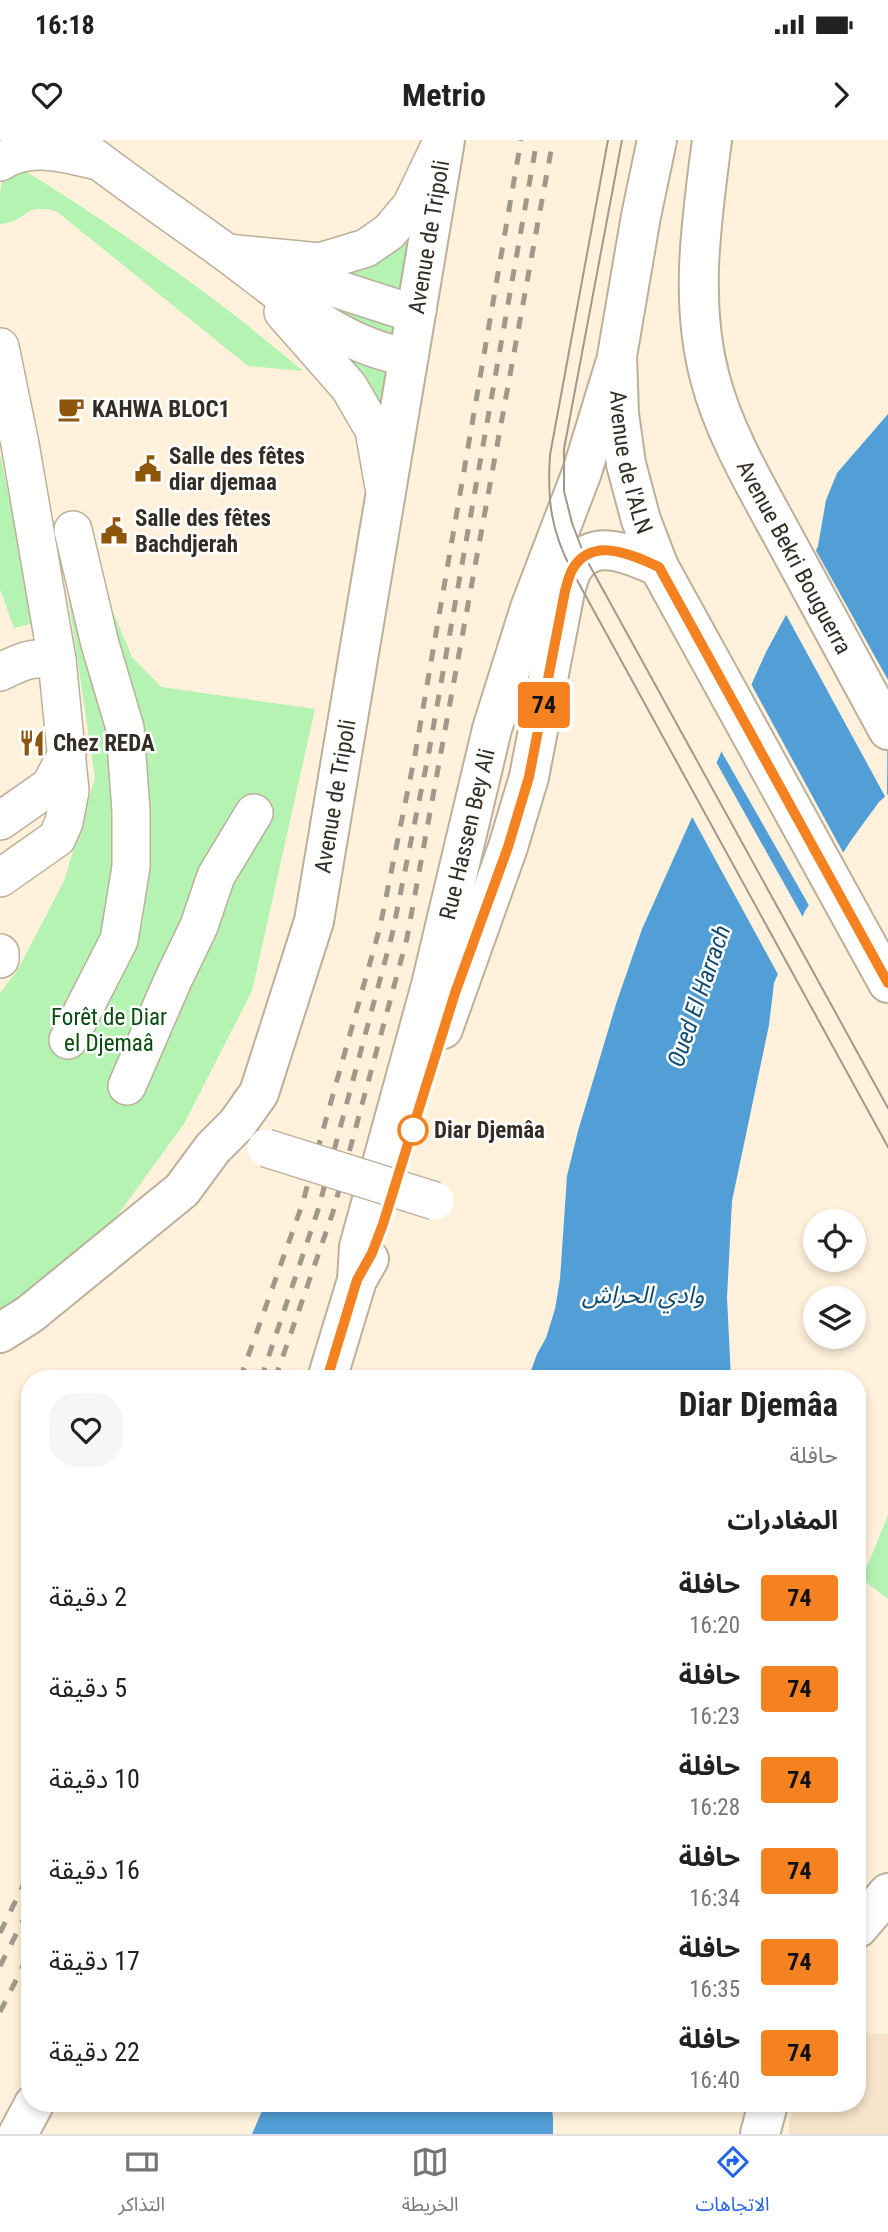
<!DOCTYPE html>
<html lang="ar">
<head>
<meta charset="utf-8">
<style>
  :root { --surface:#fff; --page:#f6f6f6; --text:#222; --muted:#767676; --line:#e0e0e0; --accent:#2563eb }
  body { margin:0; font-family:"Roboto Condensed","Noto Sans Arabic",sans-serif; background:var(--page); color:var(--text); direction:rtl; height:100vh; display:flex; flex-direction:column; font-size:26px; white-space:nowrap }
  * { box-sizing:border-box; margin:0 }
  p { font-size:23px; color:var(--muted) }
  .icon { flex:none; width:38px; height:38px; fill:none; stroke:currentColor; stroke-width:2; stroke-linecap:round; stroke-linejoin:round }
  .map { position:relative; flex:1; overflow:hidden; direction:ltr }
  .side { position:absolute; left:21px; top:1230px; width:845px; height:742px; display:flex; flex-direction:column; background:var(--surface); border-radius:28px; box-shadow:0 4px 10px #0003; direction:rtl }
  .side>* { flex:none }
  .badge { padding:0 14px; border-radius:5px; font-size:24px; line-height:46px }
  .fabs { position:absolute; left:803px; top:1069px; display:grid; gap:14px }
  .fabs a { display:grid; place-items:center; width:63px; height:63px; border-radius:50%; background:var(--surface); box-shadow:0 4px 10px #0003; font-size:35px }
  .map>.badge { position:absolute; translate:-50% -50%; box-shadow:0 0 0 4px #fff }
  h2 { padding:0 28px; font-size:26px; line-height:63px }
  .round { display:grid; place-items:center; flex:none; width:74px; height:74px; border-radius:28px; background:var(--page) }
  .summary { display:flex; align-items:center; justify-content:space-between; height:119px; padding:0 28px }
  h1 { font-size:33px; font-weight:700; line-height:52px }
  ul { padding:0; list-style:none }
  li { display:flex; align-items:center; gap:21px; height:91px; padding:0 28px }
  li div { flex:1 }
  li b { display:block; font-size:26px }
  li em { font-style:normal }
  li .badge { min-width:77px; font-weight:700; text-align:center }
  .status { display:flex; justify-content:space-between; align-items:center; height:49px; padding:0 35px; background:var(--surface); direction:ltr }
  .status svg { height:19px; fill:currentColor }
  header { display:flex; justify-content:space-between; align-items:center; height:91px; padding:0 28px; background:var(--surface); font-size:32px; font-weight:700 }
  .menu { display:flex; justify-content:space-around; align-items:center; height:98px; border-top:2px solid var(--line); background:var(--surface); font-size:19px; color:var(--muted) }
  .menu a { display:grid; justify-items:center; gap:4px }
  .menu .active { color:var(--accent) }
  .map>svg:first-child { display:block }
</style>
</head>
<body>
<div class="status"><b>16:18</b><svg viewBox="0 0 49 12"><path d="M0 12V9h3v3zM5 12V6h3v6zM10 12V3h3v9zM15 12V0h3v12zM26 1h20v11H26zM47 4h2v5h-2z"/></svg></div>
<header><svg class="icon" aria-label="forward" viewBox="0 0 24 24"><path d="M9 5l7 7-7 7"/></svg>Metrio<svg class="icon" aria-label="heart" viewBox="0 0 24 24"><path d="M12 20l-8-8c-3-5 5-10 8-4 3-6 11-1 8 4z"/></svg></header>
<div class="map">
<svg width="888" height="1994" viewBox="0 0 888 1994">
  <rect width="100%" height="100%" fill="#fff1dc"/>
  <path fill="#f5e4c9" d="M 858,1892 L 888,1894 L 888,1994 L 789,1994 L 789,1982 L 797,1964 L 858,1964 Z"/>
  <g fill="#b4f3b1">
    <path d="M 16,25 C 116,87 214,155 303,231 L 248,226 L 56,71 C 20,63 29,82 0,84 L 0,53 L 3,36 Z"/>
    <path d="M 418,85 L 404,158 L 334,136 Z"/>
    <path d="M 311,156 L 399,174 L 391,207 Z"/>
    <path d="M 307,183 L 391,224 L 377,281 Z"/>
    <path d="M 0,314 L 35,483 L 14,488 L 0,449 Z"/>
    <path d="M 58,388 L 98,436 L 132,517 L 161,547 L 315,569 L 252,851 L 184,984 L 95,1106 L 0,1173 L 0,853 L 17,831 L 64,741 L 95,638 Z"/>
    <path d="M 888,1375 L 888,1459 L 862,1439 Z"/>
  </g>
  <g fill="#529ed6">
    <path d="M 888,274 L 888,654 L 879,662 L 852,699 L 805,771 L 774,843 L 769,885 L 732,1061 L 727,1157 L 731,1239 L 528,1239 L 537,1214 L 546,1198 L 555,1169 L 560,1139 L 567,1036 L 578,991 L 616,864 L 642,789 L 766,512 L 792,464 L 818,406 L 826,360 L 837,333 Z"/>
    <path d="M 265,1964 L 551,1964 L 553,1977 L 553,1994 L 252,1994 Z"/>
  </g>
  <g fill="#fff1dc">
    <path d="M 814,407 L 888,540 L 887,660 L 784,471 Z"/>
    <path d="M 750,542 L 845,716 L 811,769 L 720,609 Z"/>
    <path d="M 715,620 L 805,781 L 780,838 L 690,673 Z"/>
  </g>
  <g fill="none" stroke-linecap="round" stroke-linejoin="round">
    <g stroke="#bcaf9b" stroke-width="40">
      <g id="minor">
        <path d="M 72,0 C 121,39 173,74 224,111 C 279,151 338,207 409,217"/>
        <path d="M 0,22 C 29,3 65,13 97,21"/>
        <path d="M 227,113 L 320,122 L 366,108 L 389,92 L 411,66 L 438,10"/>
        <path d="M 281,131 L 399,169 L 417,171"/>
        <path d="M 283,172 L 349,247 L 374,290 L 384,347"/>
        <path d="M 0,207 L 20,304 L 57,520 L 70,651 L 64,682 L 57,698 L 0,738"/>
        <path d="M 0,532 C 23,521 32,516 57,520"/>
        <path d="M 0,681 L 50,646 L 67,614"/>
        <path d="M 0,813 L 0,819"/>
        <path d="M 68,900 L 119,800 L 131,727 L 131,671 L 125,588 L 100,504 L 73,390"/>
        <path d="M 127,946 L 173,840 L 199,786 L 216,736 L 254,673"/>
      </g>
    </g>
    <g stroke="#bcaf9b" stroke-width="42">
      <g id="major">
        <path d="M 443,889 L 508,707 L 529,637 L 565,451 C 567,444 569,436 572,430 C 592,395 632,415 659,427"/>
        <path id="s1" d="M 357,1140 L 359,1107 L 431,845 L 492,589 L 530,468 L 582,332 L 615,224"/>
        <path id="s2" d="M 0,1193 L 30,1174 L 182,1050 L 213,1008 L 237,984 L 259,953 L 314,781 L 445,0"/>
        <path d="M 327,1239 L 357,1140 L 369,1119"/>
        <path d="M 858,1788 L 888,1753"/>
        <path d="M 18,1994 L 34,1964"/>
        <path d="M 760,1994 L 768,1964"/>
      </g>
    </g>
    <g stroke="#bcaf9b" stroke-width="42">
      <g id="highway">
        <path id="s3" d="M 657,0 L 641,76 L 617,216 L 619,274 L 626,324 L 641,380 L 659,427 L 888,843"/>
        <path id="s4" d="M 712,0 C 702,78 689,160 710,238 C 724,293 757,348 784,398 C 818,462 853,526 888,590"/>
      </g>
    </g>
    <use href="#minor" stroke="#fff" stroke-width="37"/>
    <use href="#major" stroke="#fff" stroke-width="38"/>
    <use href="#highway" stroke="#fff" stroke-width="38"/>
    <g stroke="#a19889" stroke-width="2">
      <path d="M 608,0 L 550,315 C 547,360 551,391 572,431 L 888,1007"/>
      <path d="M 622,0 L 564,309 L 564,351 L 572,383 L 585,417 L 888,968"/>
    </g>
    <g stroke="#a19889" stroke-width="5" stroke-dasharray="12 12" stroke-linecap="butt">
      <path d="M 240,1239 L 302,1065 L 380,787 L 415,615 L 521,0"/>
      <path d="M 261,1239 L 318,1070 L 392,795 L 428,617 L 537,0"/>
      <path d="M 275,1239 L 333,1072 L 407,798 L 553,0"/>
      <path d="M 0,1793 L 30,1731"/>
      <path d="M 0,1826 L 30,1767"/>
      <path d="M 0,1872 L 30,1812"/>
    </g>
    <g stroke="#bcaf9b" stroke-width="40" stroke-linecap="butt">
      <path id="minor-bridge" d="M 266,1008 L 435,1061"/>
    </g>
    <use href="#minor-bridge" stroke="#fff" stroke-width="37"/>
  </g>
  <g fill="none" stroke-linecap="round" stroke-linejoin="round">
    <g stroke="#fff" stroke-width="16">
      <path id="line" d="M 327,1239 L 357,1140 L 372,1113 L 383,1084 L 455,853 L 508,707 L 529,637 L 565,451 C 567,444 569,436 572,430 C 592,395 632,415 659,427 L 888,843"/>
    </g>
    <use href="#line" stroke="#f58220" stroke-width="10"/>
  </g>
  <defs>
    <g id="cafe-bare" transform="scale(2.1)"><path d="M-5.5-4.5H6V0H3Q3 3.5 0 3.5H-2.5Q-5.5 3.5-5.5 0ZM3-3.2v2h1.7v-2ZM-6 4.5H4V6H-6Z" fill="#8d560a" stroke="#fff" stroke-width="2.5" paint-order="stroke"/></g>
    <g id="civic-bare" transform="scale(2.1)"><path d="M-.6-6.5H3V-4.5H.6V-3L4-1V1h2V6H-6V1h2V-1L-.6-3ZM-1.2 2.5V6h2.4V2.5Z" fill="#8d560a" stroke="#fff" stroke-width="2.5" paint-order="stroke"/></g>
    <g id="restaurant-bare" transform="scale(2.1)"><path d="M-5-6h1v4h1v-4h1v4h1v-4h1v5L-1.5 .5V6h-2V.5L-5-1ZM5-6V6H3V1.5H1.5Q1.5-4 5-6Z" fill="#8d560a" stroke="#fff" stroke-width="2.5" paint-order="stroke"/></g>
  </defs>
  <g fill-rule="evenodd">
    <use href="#cafe-bare" x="71" y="269"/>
    <use href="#civic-bare" x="148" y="329"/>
    <use href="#civic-bare" x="114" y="391"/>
    <use href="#restaurant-bare" x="32" y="603"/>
  </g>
  <circle fill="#fff" stroke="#f58220" stroke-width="3.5" cx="413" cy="990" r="14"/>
  <g text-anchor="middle" stroke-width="5" stroke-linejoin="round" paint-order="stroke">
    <g font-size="23" fill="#322e26" stroke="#fff">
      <text dy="8" stroke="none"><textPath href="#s2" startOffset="1230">Avenue de Tripoli</textPath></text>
      <text dy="8" stroke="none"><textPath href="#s3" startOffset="327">Avenue de l'ALN</textPath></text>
      <text dy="8" stroke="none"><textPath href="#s4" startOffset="438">Avenue Bekri Bouguerra</textPath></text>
      <text dy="8" stroke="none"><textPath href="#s2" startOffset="663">Avenue de Tripoli</textPath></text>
      <text dy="8" stroke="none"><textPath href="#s1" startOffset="460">Rue Hassen Bey Ali</textPath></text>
    </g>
    <g font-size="23" font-weight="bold" fill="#322e26" stroke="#fff" text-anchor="start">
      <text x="92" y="277">KAHWA BLOC1</text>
      <text x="169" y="324">Salle des fêtes<tspan x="169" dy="26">diar djemaa</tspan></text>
      <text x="135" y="386">Salle des fêtes<tspan x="135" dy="26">Bachdjerah</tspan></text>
      <text x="53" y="611">Chez REDA</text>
    </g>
    <g font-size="23" fill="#064c0c" stroke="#fff">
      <text x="109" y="885">Forêt de Diar<tspan x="109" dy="26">el Djemaâ</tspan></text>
    </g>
    <g font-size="23" font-weight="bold" fill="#322e26" stroke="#fff" text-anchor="start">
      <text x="434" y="998">Diar Djemâa</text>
    </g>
    <g font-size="24" font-style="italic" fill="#0f4a70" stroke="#fff">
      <text transform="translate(699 856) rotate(-71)" y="8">Oued El Harrach</text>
      <text x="643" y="1163">وادي الحراش</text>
    </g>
  </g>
</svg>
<div class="fabs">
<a><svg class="icon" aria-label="locate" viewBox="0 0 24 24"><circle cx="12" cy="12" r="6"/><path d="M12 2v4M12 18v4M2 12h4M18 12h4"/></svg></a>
<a><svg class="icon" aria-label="layers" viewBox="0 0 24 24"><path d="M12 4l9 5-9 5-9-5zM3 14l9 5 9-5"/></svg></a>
</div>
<b class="badge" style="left:544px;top:565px;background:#f58220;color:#111">74</b>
<section class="side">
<div class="summary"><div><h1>Diar Djemâa</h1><p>حافلة</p></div><a class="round"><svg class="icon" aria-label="heart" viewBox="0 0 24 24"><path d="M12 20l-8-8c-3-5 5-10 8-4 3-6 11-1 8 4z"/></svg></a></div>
<h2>المغادرات</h2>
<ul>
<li><span class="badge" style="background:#f58220;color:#111">74</span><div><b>حافلة</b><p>16:20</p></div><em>2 دقيقة</em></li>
<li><span class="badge" style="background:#f58220;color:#111">74</span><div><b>حافلة</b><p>16:23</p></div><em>5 دقيقة</em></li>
<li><span class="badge" style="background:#f58220;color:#111">74</span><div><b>حافلة</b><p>16:28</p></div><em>10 دقيقة</em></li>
<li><span class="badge" style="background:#f58220;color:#111">74</span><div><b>حافلة</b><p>16:34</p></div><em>16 دقيقة</em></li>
<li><span class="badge" style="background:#f58220;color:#111">74</span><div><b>حافلة</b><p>16:35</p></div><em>17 دقيقة</em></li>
<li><span class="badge" style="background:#f58220;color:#111">74</span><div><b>حافلة</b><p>16:40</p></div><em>22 دقيقة</em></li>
</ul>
</section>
</div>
<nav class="menu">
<a class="active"><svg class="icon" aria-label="directions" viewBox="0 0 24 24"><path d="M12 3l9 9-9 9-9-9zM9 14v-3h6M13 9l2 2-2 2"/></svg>الاتجاهات</a>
<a><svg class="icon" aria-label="map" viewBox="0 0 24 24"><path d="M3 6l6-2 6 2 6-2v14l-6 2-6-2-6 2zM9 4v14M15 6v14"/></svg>الخريطة</a>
<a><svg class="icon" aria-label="tickets" viewBox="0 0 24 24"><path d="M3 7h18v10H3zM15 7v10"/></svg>التذاكر</a>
</nav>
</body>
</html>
